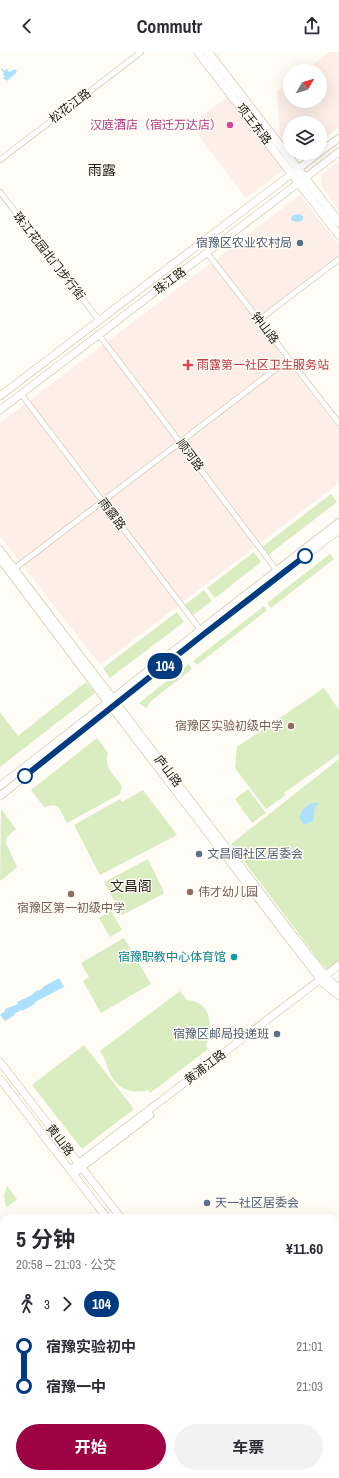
<!DOCTYPE html>
<html lang="zh">
<head>
<meta charset="utf-8">
<style>
  :root { --surface:#fff; --page:#f2f2f3; --text:#2b2b33; --muted:#7c7c81; --accent:#9f0145 }
  body { margin:0; font-family:"Archivo Narrow","Noto Sans SC",sans-serif; background:var(--page); color:var(--text); height:100vh; display:flex; flex-direction:column; font-size:15px; white-space:nowrap }
  * { box-sizing:border-box; margin:0 }
  p { font-size:13px; color:var(--muted) }
  .icon { flex:none; width:22px; height:22px; fill:none; stroke:currentColor; stroke-width:2; stroke-linecap:round; stroke-linejoin:round }
  .map { position:relative; flex:1; overflow:hidden }
  .drawer { position:absolute; left:0px; top:1162px; width:339px; height:264px; display:flex; flex-direction:column; background:var(--surface); border-radius:12px 12px 0 0; box-shadow:0 4px 16px #0002 }
  .drawer>* { flex:none }
  .badge { padding:0 8px; border-radius:13px; font-size:14px; line-height:26px }
  .needle { width:26px; rotate:52deg }
  .buttons { position:absolute; left:283px; top:12px; display:grid; gap:8px }
  .buttons a { display:grid; place-items:center; width:44px; height:44px; border-radius:50%; background:var(--surface); box-shadow:0 4px 16px #0002; font-size:20px }
  .map>.badge { position:absolute; translate:-50% -50%; box-shadow:0 0 0 2px #fff }
  .legs { display:flex; align-items:center; gap:6px; height:44px; padding:0 16px; font-size:13px }
  .legs p { margin-inline-start:auto }
  .headline { display:flex; align-items:center; justify-content:space-between; height:68px; padding:0 16px }
  h1 { font-size:22px; font-weight:700; line-height:30px }
  .action { display:flex; gap:8px; margin-top:auto; padding:8px 16px }
  .action a { flex:1; height:46px; border-radius:24px; background:var(--accent); color:#fff; font-size:16px; font-weight:700; line-height:46px; text-align:center }
  .action a+a { background:var(--page); color:var(--text) }
  ul { padding:0 16px; list-style:none }
  li { display:flex; align-items:center; gap:14px; height:40px; font-size:15px }
  li i { display:grid; place-items:center; width:6px; height:100%; margin:0 5px; background:currentColor }
  li i::after { content:''; width:10px; height:10px; margin:-5px; border:3px solid; border-radius:50%; background:var(--surface) }
  li p { margin-inline-start:auto }
  li:first-child i { background:linear-gradient(#0000 50%,currentColor 0) }
  li:last-child i { background:linear-gradient(currentColor 50%,#0000 0) }
  header { display:flex; justify-content:space-between; align-items:center; height:52px; padding:0 16px; background:var(--surface); font-size:18px; font-weight:700 }
  .map>svg:first-child { display:block }
</style>
</head>
<body>
<header><svg class="icon" aria-label="back" viewBox="0 0 24 24"><path d="M15 5l-7 7 7 7"/></svg>Commutr<svg class="icon" aria-label="share" viewBox="0 0 24 24"><path d="M12 15V3M7 8l5-5 5 5M5 13v7h14v-7"/></svg></header>
<div class="map">
<svg width="339" height="1426" viewBox="0 0 339 1426">
  <rect width="100%" height="100%" fill="#fefcf5"/>
  <g fill="#fdeee8">
    <path d="M 329,0 L 339,0 L 339,75 L 320,89 L 320,71 L 290,71 L 290,96 L 280,84 L 277,39 L 290,30 L 290,49 L 320,49 L 320,19 L 304,19 Z"/>
    <path d="M 228,44 L 285,117 L 246,146 L 191,73 Z"/>
    <path d="M 339,109 L 339,158 L 322,135 L 321,129 L 322,123 L 325,120 Z"/>
    <path d="M 300,143 L 339,193 L 339,202 L 259,264 L 216,207 Z"/>
    <path d="M 211,211 L 339,377 L 339,431 L 100,613 L 0,484 L 0,371 Z"/>
  </g>
  <path fill="#ffecf4" d="M 201,1422 L 267,1422 L 269,1426 L 195,1426 Z"/>
  <g fill="#d9edc0">
    <path d="M 331,442 L 337,450 L 268,503 L 262,495 Z"/>
    <path d="M 254,500 L 261,510 L 215,546 L 207,536 Z"/>
    <path d="M 330,502 L 334,507 L 271,556 L 267,551 Z"/>
    <path d="M 204,538 L 212,549 L 193,563 L 185,553 Z"/>
    <path d="M 264,554 L 267,558 L 197,613 L 193,609 Z"/>
    <path d="M 177,560 L 184,570 L 110,626 L 103,616 Z"/>
    <path d="M 189,612 L 192,617 L 151,649 L 146,656 L 139,651 Z"/>
    <path d="M 86,630 L 95,641 L 0,715 L 0,660 L 18,684 Z"/>
    <path d="M 324,636 L 339,658 L 339,702 L 284,741 L 286,743 L 266,757 L 235,716 L 237,695 Z"/>
    <path d="M 97,686 L 108,701 C 103,714 114,723 122,734 L 120,742 L 67,771 L 59,756 L 54,753 L 44,755 L 31,738 Z"/>
    <path d="M 339,707 L 339,910 L 328,918 L 320,910 L 231,792 Z"/>
    <path d="M 248,737 L 266,761 L 252,771 L 235,747 Z"/>
    <path d="M 143,738 L 177,783 L 100,823 L 74,773 L 120,747 L 122,750 Z"/>
    <path d="M 1,757 L 16,777 L 7,785 L 6,791 L 17,815 L 14,818 L 0,829 Z"/>
    <path d="M 148,807 L 164,840 L 163,842 L 122,863 L 104,830 Z"/>
    <path d="M 111,859 L 122,878 L 110,885 L 99,866 Z"/>
    <path d="M 124,886 L 151,932 L 101,961 L 83,929 L 89,925 L 81,911 Z"/>
    <path d="M 180,939 L 187,948 C 213,950 212,975 206,994 L 208,997 L 150,1041 L 148,1038 C 131,1043 115,1036 109,1019 C 105,1010 107,1009 100,999 Z"/>
    <path d="M 84,993 L 134,1057 L 82,1097 L 32,1033 Z"/>
    <path d="M 7,1134 L 17,1147 L 6,1156 L 4,1144 Z"/>
    <path d="M 339,1177 L 339,1213 L 335,1216 L 335,1180 Z"/>
    <path d="M 339,1256 L 339,1337 L 335,1340 L 335,1259 Z"/>
    <path d="M 4,1287 L 4,1373 L 0,1376 L 0,1290 Z"/>
    <path d="M 4,1375 L 4,1422 L 42,1422 L 37,1426 L 0,1426 L 0,1377 Z"/>
    <path d="M 101,1422 L 201,1422 L 195,1426 L 95,1426 Z"/>
  </g>
  <g fill="#ade0ff">
    <path d="M 2,16 L 4,19 L 7,17 L 9,20 L 15,17 L 17,20 L 7,29 L 6,27 L 5,28 L 3,26 L 5,25 L 3,22 L 4,21 L 1,17 Z"/>
    <path d="M 298,162 L 303,164 L 303,168 L 299,170 L 292,169 L 291,166 L 292,164 Z"/>
    <path d="M 312,751 L 319,751 C 312,757 315,761 313,769 L 304,773 L 300,767 C 300,759 305,754 312,751 Z"/>
    <path d="M 59,926 L 64,935 L 35,950 L 35,952 L 22,959 L 21,958 L 14,962 L 15,963 L 5,969 L 0,963 L 5,959 L 5,957 L 18,952 L 17,950 L 32,943 L 37,938 L 38,939 L 43,936 L 43,935 Z"/>
    <path d="M 339,1266 L 339,1299 L 335,1302 L 335,1268 Z"/>
    <path d="M 118,1422 L 163,1422 L 158,1426 L 112,1426 Z"/>
  </g>
  <g fill="none" stroke-linecap="round" stroke-linejoin="round">
    <g stroke="#c4b999" stroke-width="6">
      <g id="street">
        <path d="M 0,108 L 141,0"/>
        <path d="M 0,140 L 99,268"/>
        <path d="M 207,201 L 339,371"/>
        <path d="M 259,268 L 339,207"/>
        <path d="M 99,283 L 278,520"/>
        <path d="M 21,342 L 202,580"/>
        <path d="M 14,517 L 289,307"/>
      </g>
    </g>
    <g stroke="#c4b999" stroke-width="8">
      <g id="secondary">
        <path d="M 320,100 L 339,86"/>
        <path d="M 0,344 L 319,101"/>
        <path d="M 0,358 L 339,100"/>
        <path d="M 0,498 L 289,878 L 328,927 L 339,936"/>
        <path d="M 0,507 L 112,656 L 323,931 L 339,944"/>
        <path d="M 0,734 L 339,470"/>
        <path d="M 0,744 L 204,582 L 339,478"/>
        <path d="M 0,1010 L 121,1166"/>
        <path d="M 0,1027 L 107,1166"/>
        <path d="M 70,1118 L 339,913"/>
        <path d="M 73,1122 L 150,1063"/>
        <path d="M 335,1315 L 339,1312"/>
        <path d="M 278,1422 L 280,1426"/>
        <path d="M 289,1422 L 291,1426"/>
        <path d="M 176,1426 L 182,1422"/>
      </g>
    </g>
    <g stroke="#c4b999" stroke-width="9">
      <g id="primary">
        <path d="M 198,0 L 339,183"/>
        <path d="M 208,0 L 339,170"/>
      </g>
    </g>
    <g stroke="#c4b999" stroke-width="10">
      <g id="highway">
        <path d="M 335,1235 L 339,1232"/>
        <path d="M 335,1248 L 339,1245"/>
        <path d="M 60,1426 L 66,1422"/>
        <path d="M 81,1426 L 86,1422"/>
      </g>
    </g>
    <use href="#street" stroke="#fff" stroke-width="5"/>
    <use href="#secondary" stroke="#fff" stroke-width="7"/>
    <use href="#primary" stroke="#fff" stroke-width="8"/>
    <use href="#highway" stroke="#fff" stroke-width="9"/>
  </g>
  <g fill="none" stroke-linecap="round" stroke-linejoin="round">
    <g stroke="#fff" stroke-width="9">
      <path id="line-1" d="M 25,724 L 204,582 L 305,504"/>
    </g>
    <use href="#line-1" stroke="#003b80" stroke-width="6"/>
  </g>
  <circle fill="#d1479c" stroke="#fefcf5" stroke-width="1.5" cx="230" cy="73" r="4"/>
  <g fill="#5c6f8a" stroke="#fefcf5" stroke-width="1.5">
    <circle cx="300" cy="191" r="4"/>
    <circle cx="199" cy="802" r="4"/>
    <circle cx="277" cy="982" r="4"/>
    <circle cx="207" cy="1151" r="4"/>
  </g>
  <path fill="#e0444e" stroke="#fefcf5" stroke-width="1.5" d="M186 307h4v4h4v4h-4v4h-4v-4h-4v-4h4z"/>
  <g fill="#fff" stroke="#003b80" stroke-width="2">
    <circle cx="305" cy="504" r="7"/>
    <circle cx="25" cy="724" r="7"/>
  </g>
  <g fill="#8d6e63" stroke="#fefcf5" stroke-width="1.5">
    <circle cx="291" cy="674" r="4"/>
    <circle cx="190" cy="840" r="4"/>
    <circle cx="71" cy="842" r="4"/>
  </g>
  <circle fill="#0f9aa8" stroke="#fefcf5" stroke-width="1.5" cx="234" cy="905" r="4"/>
  <g text-anchor="middle" stroke-width="3" stroke-linejoin="round" paint-order="stroke">
    <g font-size="12" fill="#221e12" stroke="#fefcf5">
      <text transform="translate(70 54) rotate(-37)" y="4">松花江路</text>
      <text transform="translate(254 72) rotate(52)" y="4">项王东路</text>
      <text transform="translate(49 204) rotate(52)" y="4">珠江花园北门步行街</text>
      <text transform="translate(170 229) rotate(-37)" y="4">珠江路</text>
      <text transform="translate(265 276) rotate(52)" y="4">钟山路</text>
      <text transform="translate(190 403) rotate(53)" y="4">顺河路</text>
      <text transform="translate(112 462) rotate(53)" y="4">雨露路</text>
      <text transform="translate(168 719) rotate(52)" y="4">庐山路</text>
      <text transform="translate(205 1015) rotate(-37)" y="4">黄浦江路</text>
      <text transform="translate(60 1088) rotate(52)" y="4">黄山路</text>
    </g>
    <g font-size="12" fill="#b23c85" stroke="#fefcf5" text-anchor="end">
      <text x="222" y="77">汉庭酒店（宿迁万达店）</text>
    </g>
    <g font-size="12" fill="#4e5e75" stroke="#fefcf5" text-anchor="end">
      <text x="292" y="195">宿豫区农业农村局</text>
      <text x="207" y="806" text-anchor="start">文昌阁社区居委会</text>
      <text x="269" y="986">宿豫区邮局投递班</text>
      <text x="215" y="1155" text-anchor="start">天一社区居委会</text>
    </g>
    <g font-size="12" fill="#be3a42" stroke="#fefcf5" text-anchor="start">
      <text x="197" y="317">雨露第一社区卫生服务站</text>
    </g>
    <g font-size="12" fill="#785e54" stroke="#fefcf5" text-anchor="end">
      <text x="283" y="678">宿豫区实验初级中学</text>
      <text x="198" y="844" text-anchor="start">伟才幼儿园</text>
      <text x="71" y="860" text-anchor="middle">宿豫区第一初级中学</text>
    </g>
    <g font-size="12" fill="#0d838f" stroke="#fefcf5" text-anchor="end">
      <text x="226" y="909">宿豫职教中心体育馆</text>
    </g>
    <g font-size="14" fill="#221e12" stroke="#fefcf5">
      <text x="102" y="123">雨露</text>
      <text x="131" y="839">文昌阁</text>
    </g>
  </g>
</svg>
<div class="buttons">
<a><svg class="needle" viewBox="-14 -14 28 28"><path d="M0-13l5 13h-10z" fill="#e53935"/><path d="M0 13l5-13h-10z" fill="#7c7c81"/></svg></a>
<a><svg class="icon" aria-label="layers" viewBox="0 0 24 24"><path d="M12 4l9 5-9 5-9-5zM3 14l9 5 9-5"/></svg></a>
</div>
<b class="badge" style="left:165px;top:614px;background:#003b80;color:#fff">104</b>
<section class="drawer">
<div class="headline"><div><h1>5 分钟</h1><p>20:58 – 21:03 · 公交</p></div><b>¥11.60</b></div>
<div class="legs"><svg class="icon" aria-label="walk" viewBox="0 0 24 24"><circle cx="13" cy="4" r="2"/><path d="M13 8l-2 6 4 7M11 14l-3 7M7 12l3-4h3l4 4"/></svg>3<svg class="icon" aria-label="forward" viewBox="0 0 24 24"><path d="M9 5l7 7-7 7"/></svg><b class="badge" style="background:#003b80;color:#fff">104</b></div>
<ul>
<li><i style="color:#003b80"></i><b>宿豫实验初中</b><p>21:01</p></li>
<li><i style="color:#003b80"></i><b>宿豫一中</b><p>21:03</p></li>
</ul>
<div class="action"><a>开始</a><a>车票</a></div>
</section>
</div>
</body>
</html>
